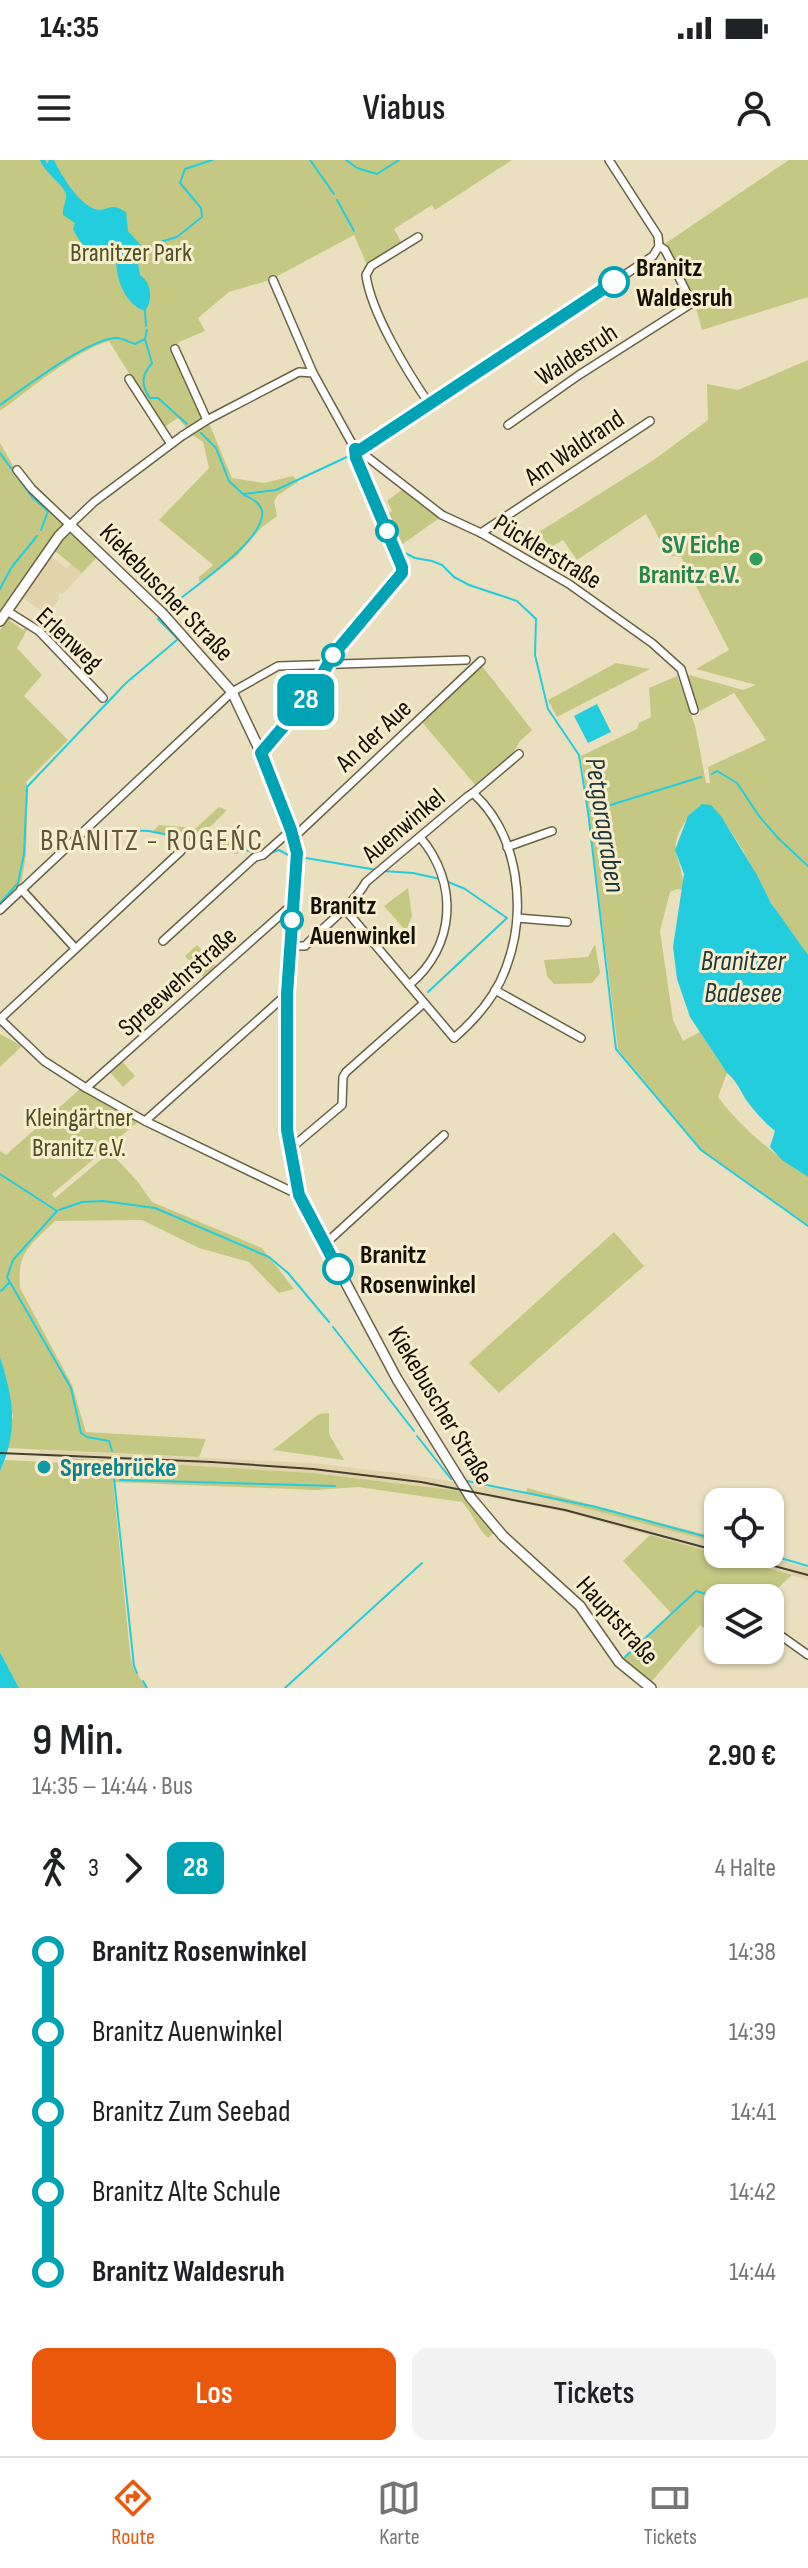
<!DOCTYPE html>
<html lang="de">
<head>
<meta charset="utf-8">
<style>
  :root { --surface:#fff; --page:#f2f2f2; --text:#202124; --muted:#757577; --line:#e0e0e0; --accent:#ea580c }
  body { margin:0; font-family:"Sofia Sans Condensed",sans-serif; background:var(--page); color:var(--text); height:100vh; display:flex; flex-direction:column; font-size:30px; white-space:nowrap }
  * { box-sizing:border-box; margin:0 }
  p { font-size:26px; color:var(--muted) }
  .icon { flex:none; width:44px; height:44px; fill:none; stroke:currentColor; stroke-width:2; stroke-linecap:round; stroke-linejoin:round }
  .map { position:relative; height:1528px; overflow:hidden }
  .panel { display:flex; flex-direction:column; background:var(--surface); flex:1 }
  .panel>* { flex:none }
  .badge { padding:0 16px; border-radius:12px; font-size:28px; line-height:52px }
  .tools { position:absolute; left:704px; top:1328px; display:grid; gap:16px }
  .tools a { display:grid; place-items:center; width:80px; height:80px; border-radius:16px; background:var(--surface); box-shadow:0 2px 6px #0004; font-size:40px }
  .map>.badge { position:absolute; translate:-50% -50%; box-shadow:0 0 0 4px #fff }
  .legs { display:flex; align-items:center; gap:12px; height:88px; padding:0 32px; font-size:26px }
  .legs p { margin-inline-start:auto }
  .summary { display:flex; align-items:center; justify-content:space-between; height:136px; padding:0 32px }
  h1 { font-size:44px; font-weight:600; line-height:60px }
  .cta { display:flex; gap:16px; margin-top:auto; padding:16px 32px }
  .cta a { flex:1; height:92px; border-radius:16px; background:var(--accent); color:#fff; font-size:32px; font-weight:600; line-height:92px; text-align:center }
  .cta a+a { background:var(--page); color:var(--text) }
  ul { padding:0 32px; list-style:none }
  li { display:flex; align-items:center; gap:28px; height:80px; font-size:30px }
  li i { display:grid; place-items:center; width:12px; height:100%; margin:0 10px; background:currentColor }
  li i::after { content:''; width:20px; height:20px; margin:-10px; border:6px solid; border-radius:50%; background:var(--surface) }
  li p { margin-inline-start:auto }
  li:first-child i { background:linear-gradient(#0000 50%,currentColor 0) }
  li:last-child i { background:linear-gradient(currentColor 50%,#0000 0) }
  .status { display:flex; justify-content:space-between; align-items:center; height:56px; padding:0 40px; background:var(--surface); direction:ltr }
  .status svg { height:22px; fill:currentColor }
  header { display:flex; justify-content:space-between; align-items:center; height:104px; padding:0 32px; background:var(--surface); font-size:36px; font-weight:600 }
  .tabs { display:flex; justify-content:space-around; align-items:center; height:112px; border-top:2px solid var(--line); background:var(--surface); font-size:22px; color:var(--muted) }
  .tabs a { display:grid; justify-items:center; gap:4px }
  .tabs .on { color:var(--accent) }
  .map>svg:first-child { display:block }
</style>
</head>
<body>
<div class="status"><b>14:35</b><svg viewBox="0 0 49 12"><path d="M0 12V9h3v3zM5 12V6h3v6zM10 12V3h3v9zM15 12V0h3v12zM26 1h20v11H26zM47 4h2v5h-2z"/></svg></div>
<header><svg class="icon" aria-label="menu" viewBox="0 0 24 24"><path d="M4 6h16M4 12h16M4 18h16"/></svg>Viabus<svg class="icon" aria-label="person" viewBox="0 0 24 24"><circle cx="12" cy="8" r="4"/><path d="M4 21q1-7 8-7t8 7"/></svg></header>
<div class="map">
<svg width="808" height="1528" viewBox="0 0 808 1528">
  <rect width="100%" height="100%" fill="#eae0bf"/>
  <g fill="#e1d4ac">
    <path d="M 52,397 L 67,409 L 71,403 L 82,413 L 63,434 L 60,433 L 58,436 L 60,438 L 47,455 L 23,438 Z"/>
    <path d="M 40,1290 L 313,1303 L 412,1315 L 526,1333 L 718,1383 L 718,1394 L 758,1394 L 808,1408 L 808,1420 L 565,1352 L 461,1331 L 312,1313 L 39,1296 Z"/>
  </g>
  <g fill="#c5c883">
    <path d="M 0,0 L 512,0 L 435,50 L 432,45 L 394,69 L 403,85 L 368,107 L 354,75 L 270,120 L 229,132 L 198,158 L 205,171 L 179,182 L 174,190 L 204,259 L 187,269 L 178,258 L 163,268 L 109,181 C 72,193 32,228 0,251 Z"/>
    <path d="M 789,0 L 808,0 L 808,137 L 702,170 L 693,137 L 666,83 Z"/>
    <path d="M 808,200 L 808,795 C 796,778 783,762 772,744 C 759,722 725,648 703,644 C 689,653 673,675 676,692 C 679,706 684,715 683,730 L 677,729 L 670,732 L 660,771 L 673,860 L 683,881 L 700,872 L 727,913 L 718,937 C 742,969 775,995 808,1017 L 808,1065 L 702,990 L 618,889 L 581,596 L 637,569 L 639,563 L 651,557 L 649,528 L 677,516 L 695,565 L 706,623 L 710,623 L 708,607 L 766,580 L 734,533 L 700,551 L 682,513 L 743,530 L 756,525 L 696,509 L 729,490 L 681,397 L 668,395 L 646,354 L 577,400 L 563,380 L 549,388 L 539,372 L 655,299 L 708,260 L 707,224 L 738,230 Z"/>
    <path d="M 209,263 L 232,318 L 264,323 L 293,316 L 298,322 L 278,335 L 274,341 L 277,356 L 261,368 L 237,396 L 206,420 L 199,421 L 199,417 L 213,405 L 159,360 L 209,308 L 203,282 L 191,274 Z"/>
    <path d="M 0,283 L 16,311 L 66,363 L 0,456 Z"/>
    <path d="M 403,329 L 441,357 L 397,388 L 394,373 L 383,355 L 392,351 L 387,341 Z"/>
    <path d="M 69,374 L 74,375 L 97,397 L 82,413 L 55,391 L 66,375 Z"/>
    <path d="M 10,456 L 12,457 L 10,461 L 23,470 L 26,467 L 28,468 L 17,488 L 42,515 L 24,536 L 68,580 L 26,622 L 28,627 L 26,694 L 21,726 L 0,746 L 0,470 Z"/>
    <path d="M 616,503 L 650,509 L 557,557 L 548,540 Z"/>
    <path d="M 482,506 L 532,570 L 520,581 L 510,598 L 476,626 L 422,562 Z"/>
    <path d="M 219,647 L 227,650 L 206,671 L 261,688 L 236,694 L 152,672 L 159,665 L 196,668 Z"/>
    <path d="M 408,728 L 412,756 L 406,771 L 384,746 Z"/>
    <path d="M 595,784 L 600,813 L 592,823 L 554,824 L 547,816 L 544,800 L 588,797 Z"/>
    <path d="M 197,785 L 218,808 L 205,819 L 185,796 Z"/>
    <path d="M 0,874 L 22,886 L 0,907 Z"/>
    <path d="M 121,900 L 135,916 L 123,927 L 109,911 Z"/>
    <path d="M 80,929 L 139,961 L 52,1034 L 55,1038 L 110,992 L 138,1022 L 152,1042 L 262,1088 L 294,1129 L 279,1133 L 249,1102 L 199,1088 L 142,1060 L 55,1061 C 30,1086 17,1091 20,1128 L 72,1225 L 86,1272 L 206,1279 L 199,1297 L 7,1288 L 13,1256 L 0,1197 L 0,991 L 6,995 Z"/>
    <path d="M 614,1072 L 644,1106 L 499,1233 L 469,1203 Z"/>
    <path d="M 329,1253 L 329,1274 L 344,1300 L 273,1290 L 319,1254 Z"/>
    <path d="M 65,1298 L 312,1313 L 461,1331 L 495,1372 L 488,1378 C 477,1369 473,1353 462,1342 L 358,1327 L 316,1330 L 113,1322 L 130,1493 L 133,1508 L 147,1528 L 19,1528 L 0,1492 L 0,1311 L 5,1300 L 66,1303 Z"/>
    <path d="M 527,1328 L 718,1378 L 718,1383 L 526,1333 Z"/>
    <path d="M 650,1375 L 792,1415 L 767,1438 L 718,1438 L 716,1477 L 700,1465 L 652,1521 L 622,1498 L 671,1453 L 623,1401 Z"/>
  </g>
  <g fill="#23cddd">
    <path d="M 40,0 L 45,0 L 47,4 L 49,0 L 54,0 C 61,15 79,44 95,49 C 102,52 108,46 114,47 C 118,47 122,50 126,52 L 128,71 L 146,91 L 137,98 L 140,115 C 152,123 153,140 145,151 C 125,144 117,121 116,102 L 110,100 L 105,104 C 90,95 81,85 73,69 L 75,63 L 63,55 C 62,47 67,41 66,34 C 63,24 45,13 40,0 Z"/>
    <path d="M 597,544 L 611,572 L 588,583 L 574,556 Z"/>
    <path d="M 702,644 L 711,645 L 721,656 L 757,715 L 771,743 L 808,795 L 808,1017 L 782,1000 L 770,987 L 775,971 C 764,962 755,952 747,941 C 740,931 737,921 727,913 L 690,857 L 677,819 L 673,787 L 684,714 L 675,690 L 688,656 Z"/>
    <path d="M 0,1197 C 13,1238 19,1269 0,1311 Z"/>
    <path d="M 0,1492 L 19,1528 L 0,1528 Z"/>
  </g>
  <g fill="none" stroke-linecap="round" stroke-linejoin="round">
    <g stroke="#23cddd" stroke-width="2">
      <path d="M 310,0 L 334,34"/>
      <path d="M 346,0 L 357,8 L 377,14 L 399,0"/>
      <path d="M 337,40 L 354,71"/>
      <path d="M 146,91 L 157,83 L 177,77 L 202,57 L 201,48 L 180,23 L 185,9 L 212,0"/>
      <path d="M 145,151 L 146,166"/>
      <path d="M 147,170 L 145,179 L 152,203 C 141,216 141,225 150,238 L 158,238 L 187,264"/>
      <path d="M 0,245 C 24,228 89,178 117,178 C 122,178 129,182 135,184 L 145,179"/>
      <path d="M 201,273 L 216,288 L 229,321 L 243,334 L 276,330 L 349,296 L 391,393 L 399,390 L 415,398 L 432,401 L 442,405 L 454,417 L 469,425 L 517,441 L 536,459 L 535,495 L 548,549 L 579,595 L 588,652 L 616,889 L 701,990 L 808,1066"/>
      <path d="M 0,293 L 32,337 L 48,351 L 41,370"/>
      <path d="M 0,429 L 11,408 L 37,376"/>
      <path d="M 164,452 C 185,432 267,381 262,351 C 260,342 252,339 244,335"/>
      <path d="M 712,614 L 717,611 L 737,623 L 759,656 L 778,678 L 808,706"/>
      <path d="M 591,651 L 701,617"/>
      <path d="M 101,669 L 149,671 L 258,693"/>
      <path d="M 268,694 L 279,690 L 290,696"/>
      <path d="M 300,697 L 377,710"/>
      <path d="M 383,711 L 413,713 L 440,719"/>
      <path d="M 0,743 L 18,723 L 24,694 L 27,627 L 126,523 L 178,479 L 158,459 L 160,457"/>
      <path d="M 428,832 L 507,758 L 465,729 L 446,721"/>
      <path d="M 0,1014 L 57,1051 L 13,1100 L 7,1117 L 71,1228 L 81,1273 L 87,1277 L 109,1281 L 112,1291"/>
      <path d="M 59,1050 L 82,1042 L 103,1041 L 155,1048 L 269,1097 L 288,1113 L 329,1162"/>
      <path d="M 1,1131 L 9,1123"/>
      <path d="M 333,1167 L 414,1271"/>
      <path d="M 417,1276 L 451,1319"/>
      <path d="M 113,1306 L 113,1310"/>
      <path d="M 114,1318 L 134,1506 L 137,1513"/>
      <path d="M 120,1320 L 335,1326"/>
      <path d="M 467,1321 L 596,1347 L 718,1380"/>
      <path d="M 767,1394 L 808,1406"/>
      <path d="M 625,1497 L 696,1431 L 720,1438"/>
      <path d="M 143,1521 L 147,1528"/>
      <path d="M 285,1528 L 422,1403"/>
    </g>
    <g stroke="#6b6145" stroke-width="10">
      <g id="minor">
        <path d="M 418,77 L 371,106 L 366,115 C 371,153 408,213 430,245"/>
        <path d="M 273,120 L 313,213"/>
        <path d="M 175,189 L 207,260"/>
        <path d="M 129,219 L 171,284"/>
        <path d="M 508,265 L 579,215 L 692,143 L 665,90 L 659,86"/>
        <path d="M 357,289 L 442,355 L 481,373 L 569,424 L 652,483 L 681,509 L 694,550"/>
        <path d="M 360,290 L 653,96 L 659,86 L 658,76 L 609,0"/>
        <path d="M 17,310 L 32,329 L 70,365 L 94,342 L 182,276 L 207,260 L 299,212 L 313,213 L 355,289 L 356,298 L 403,410 L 401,416 L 333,495 L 312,533 L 261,593"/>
        <path d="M 481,373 L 650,261"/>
        <path d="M 7,451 L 39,471 L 103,538"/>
        <path d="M 473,633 L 519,594"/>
        <path d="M 293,678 L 481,501"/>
        <path d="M 507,687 L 552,671"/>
        <path d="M 21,729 L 75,788"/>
        <path d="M 0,750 L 232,532 L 278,506 L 466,500"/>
        <path d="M 517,758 L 567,762"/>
        <path d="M 163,781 L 255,697 L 263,695 L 291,670"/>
        <path d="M 290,786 L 305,786 C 324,766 354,744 366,722 L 467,637 L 473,633 C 520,676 527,752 506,808 C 496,836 476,859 454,878 L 344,748"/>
        <path d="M 409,825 C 456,786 459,723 420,677"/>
        <path d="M 495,830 L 581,878"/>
        <path d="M 0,859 L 44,901 L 86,928 L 145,961 L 299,1035"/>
        <path d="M 0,859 L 181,691"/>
        <path d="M 86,928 L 294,743"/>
        <path d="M 145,961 L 287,834"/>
        <path d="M 290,989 L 342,945 L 343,917 L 346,912 L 424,843"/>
        <path d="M 325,1084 L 444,975"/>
        <path d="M 770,1468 L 808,1495"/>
      </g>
    </g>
    <g stroke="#6b6145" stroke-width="12">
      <path id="tertiary" d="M 0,461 L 59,376 L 70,365 L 163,454 L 232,532 L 261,593 L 293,678 L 297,705 L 287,834 L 287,970 L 299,1035 L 397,1219 L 471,1338 L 503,1376 L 580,1446 L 619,1502 L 651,1528"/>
    </g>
    <use href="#minor" stroke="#fff" stroke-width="7"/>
    <use href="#tertiary" stroke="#fff" stroke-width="9"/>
    <g stroke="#453f30" stroke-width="2">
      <path d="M 0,1293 L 212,1302 L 313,1309 L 421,1322 L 565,1350 L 718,1391"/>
      <path d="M 729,1394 L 808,1415"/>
    </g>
  </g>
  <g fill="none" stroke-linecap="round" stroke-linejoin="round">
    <g stroke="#fff" stroke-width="18">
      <path id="line-1" d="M 338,1109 L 299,1035 L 287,970 L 287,834 L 297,693 L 291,670 L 261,593 L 312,533 L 333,495 L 402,413 L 402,407 L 356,298 L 355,289 L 360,290 L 614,122"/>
    </g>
    <use href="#line-1" stroke="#00a3b4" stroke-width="12"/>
  </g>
  <g fill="#fff" stroke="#00a3b4" stroke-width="4">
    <circle cx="614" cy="122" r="14"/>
    <circle cx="387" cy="371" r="10"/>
    <circle cx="333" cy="495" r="10"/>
    <circle cx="292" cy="760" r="10"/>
    <circle cx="338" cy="1109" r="14"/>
  </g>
  <circle fill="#2e9e5b" stroke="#f8edcc" stroke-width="3" cx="756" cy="399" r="8"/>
  <circle fill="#0f9aa8" stroke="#f8edcc" stroke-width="3" cx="44" cy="1307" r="8"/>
  <g text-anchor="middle" stroke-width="6" stroke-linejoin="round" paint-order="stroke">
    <g font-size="26" fill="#4e4f24" stroke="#f8edcc">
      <text x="131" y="101">Branitzer Park</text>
      <text x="79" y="966">Kleingärtner<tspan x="79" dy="30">Branitz e.V.</tspan></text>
    </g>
    <g font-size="26" font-weight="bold" fill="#130f05" stroke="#f8edcc" text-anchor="start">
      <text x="636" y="116">Branitz<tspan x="636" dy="30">Waldesruh</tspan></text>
      <text x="310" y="754">Branitz<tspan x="310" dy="30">Auenwinkel</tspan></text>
      <text x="360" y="1103">Branitz<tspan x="360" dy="30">Rosenwinkel</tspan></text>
    </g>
    <g font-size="26" fill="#130f05" stroke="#f8edcc">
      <text transform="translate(576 194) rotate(-33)" y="9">Waldesruh</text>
      <text transform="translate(574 287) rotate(-34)" y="9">Am Waldrand</text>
      <text transform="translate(548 391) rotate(31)" y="9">Pücklerstraße</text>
      <text transform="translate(167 432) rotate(46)" y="9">Kiekebuscher Straße</text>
      <text transform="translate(70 479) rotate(43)" y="9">Erlenweg</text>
      <text transform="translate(373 575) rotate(-43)" y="9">An der Aue</text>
      <text transform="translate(403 665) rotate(-40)" y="9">Auenwinkel</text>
      <text transform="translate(177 821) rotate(-42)" y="9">Spreewehrstraße</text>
      <text transform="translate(441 1245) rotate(59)" y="9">Kiekebuscher Straße</text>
      <text transform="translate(618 1460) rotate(48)" y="9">Hauptstraße</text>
    </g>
    <g font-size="26" font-weight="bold" fill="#27864d" stroke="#f8edcc" text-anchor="end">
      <text x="740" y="393">SV Eiche<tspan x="740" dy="30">Branitz e.V.</tspan></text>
    </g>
    <g font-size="26" font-weight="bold" fill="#0d838f" stroke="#f8edcc" text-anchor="start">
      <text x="60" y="1316">Spreebrücke</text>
    </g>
    <g font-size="28" font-style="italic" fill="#20393c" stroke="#f8edcc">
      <text transform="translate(606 665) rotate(81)" y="10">Petgoragraben</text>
      <text x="743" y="810">Branitzer<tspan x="743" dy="32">Badesee</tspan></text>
    </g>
    <g font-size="30" letter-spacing="2" fill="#61573b" stroke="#f8edcc">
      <text x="152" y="690">BRANITZ - ROGEŃC</text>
    </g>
  </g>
</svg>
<div class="tools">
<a><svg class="icon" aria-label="locate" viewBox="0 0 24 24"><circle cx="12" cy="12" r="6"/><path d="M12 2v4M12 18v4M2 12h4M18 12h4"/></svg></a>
<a><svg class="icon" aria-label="layers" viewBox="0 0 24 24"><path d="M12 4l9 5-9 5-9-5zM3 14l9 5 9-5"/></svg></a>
</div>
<b class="badge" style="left:306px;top:540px;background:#00a3b4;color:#fff">28</b>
</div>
<section class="panel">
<div class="summary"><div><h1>9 Min.</h1><p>14:35 – 14:44 · Bus</p></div><b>2.90 €</b></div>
<div class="legs"><svg class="icon" aria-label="walk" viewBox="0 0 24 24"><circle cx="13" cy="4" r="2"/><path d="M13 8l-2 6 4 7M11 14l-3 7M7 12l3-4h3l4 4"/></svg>3<svg class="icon" aria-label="forward" viewBox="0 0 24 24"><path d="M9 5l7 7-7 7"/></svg><b class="badge" style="background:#00a3b4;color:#fff">28</b><p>4 Halte</p></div>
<ul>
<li><i style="color:#00a3b4"></i><b>Branitz Rosenwinkel</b><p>14:38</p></li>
<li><i style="color:#00a3b4"></i><span>Branitz Auenwinkel</span><p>14:39</p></li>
<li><i style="color:#00a3b4"></i><span>Branitz Zum Seebad</span><p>14:41</p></li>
<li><i style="color:#00a3b4"></i><span>Branitz Alte Schule</span><p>14:42</p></li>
<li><i style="color:#00a3b4"></i><b>Branitz Waldesruh</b><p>14:44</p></li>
</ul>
<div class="cta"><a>Los</a><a>Tickets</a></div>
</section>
<nav class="tabs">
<a class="on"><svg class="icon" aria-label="directions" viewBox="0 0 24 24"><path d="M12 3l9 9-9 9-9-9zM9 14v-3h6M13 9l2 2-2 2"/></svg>Route</a>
<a><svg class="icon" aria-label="map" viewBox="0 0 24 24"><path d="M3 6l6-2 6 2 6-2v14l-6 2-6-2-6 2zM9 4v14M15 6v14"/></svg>Karte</a>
<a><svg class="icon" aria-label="tickets" viewBox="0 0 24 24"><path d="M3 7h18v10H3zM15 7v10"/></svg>Tickets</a>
</nav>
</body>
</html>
